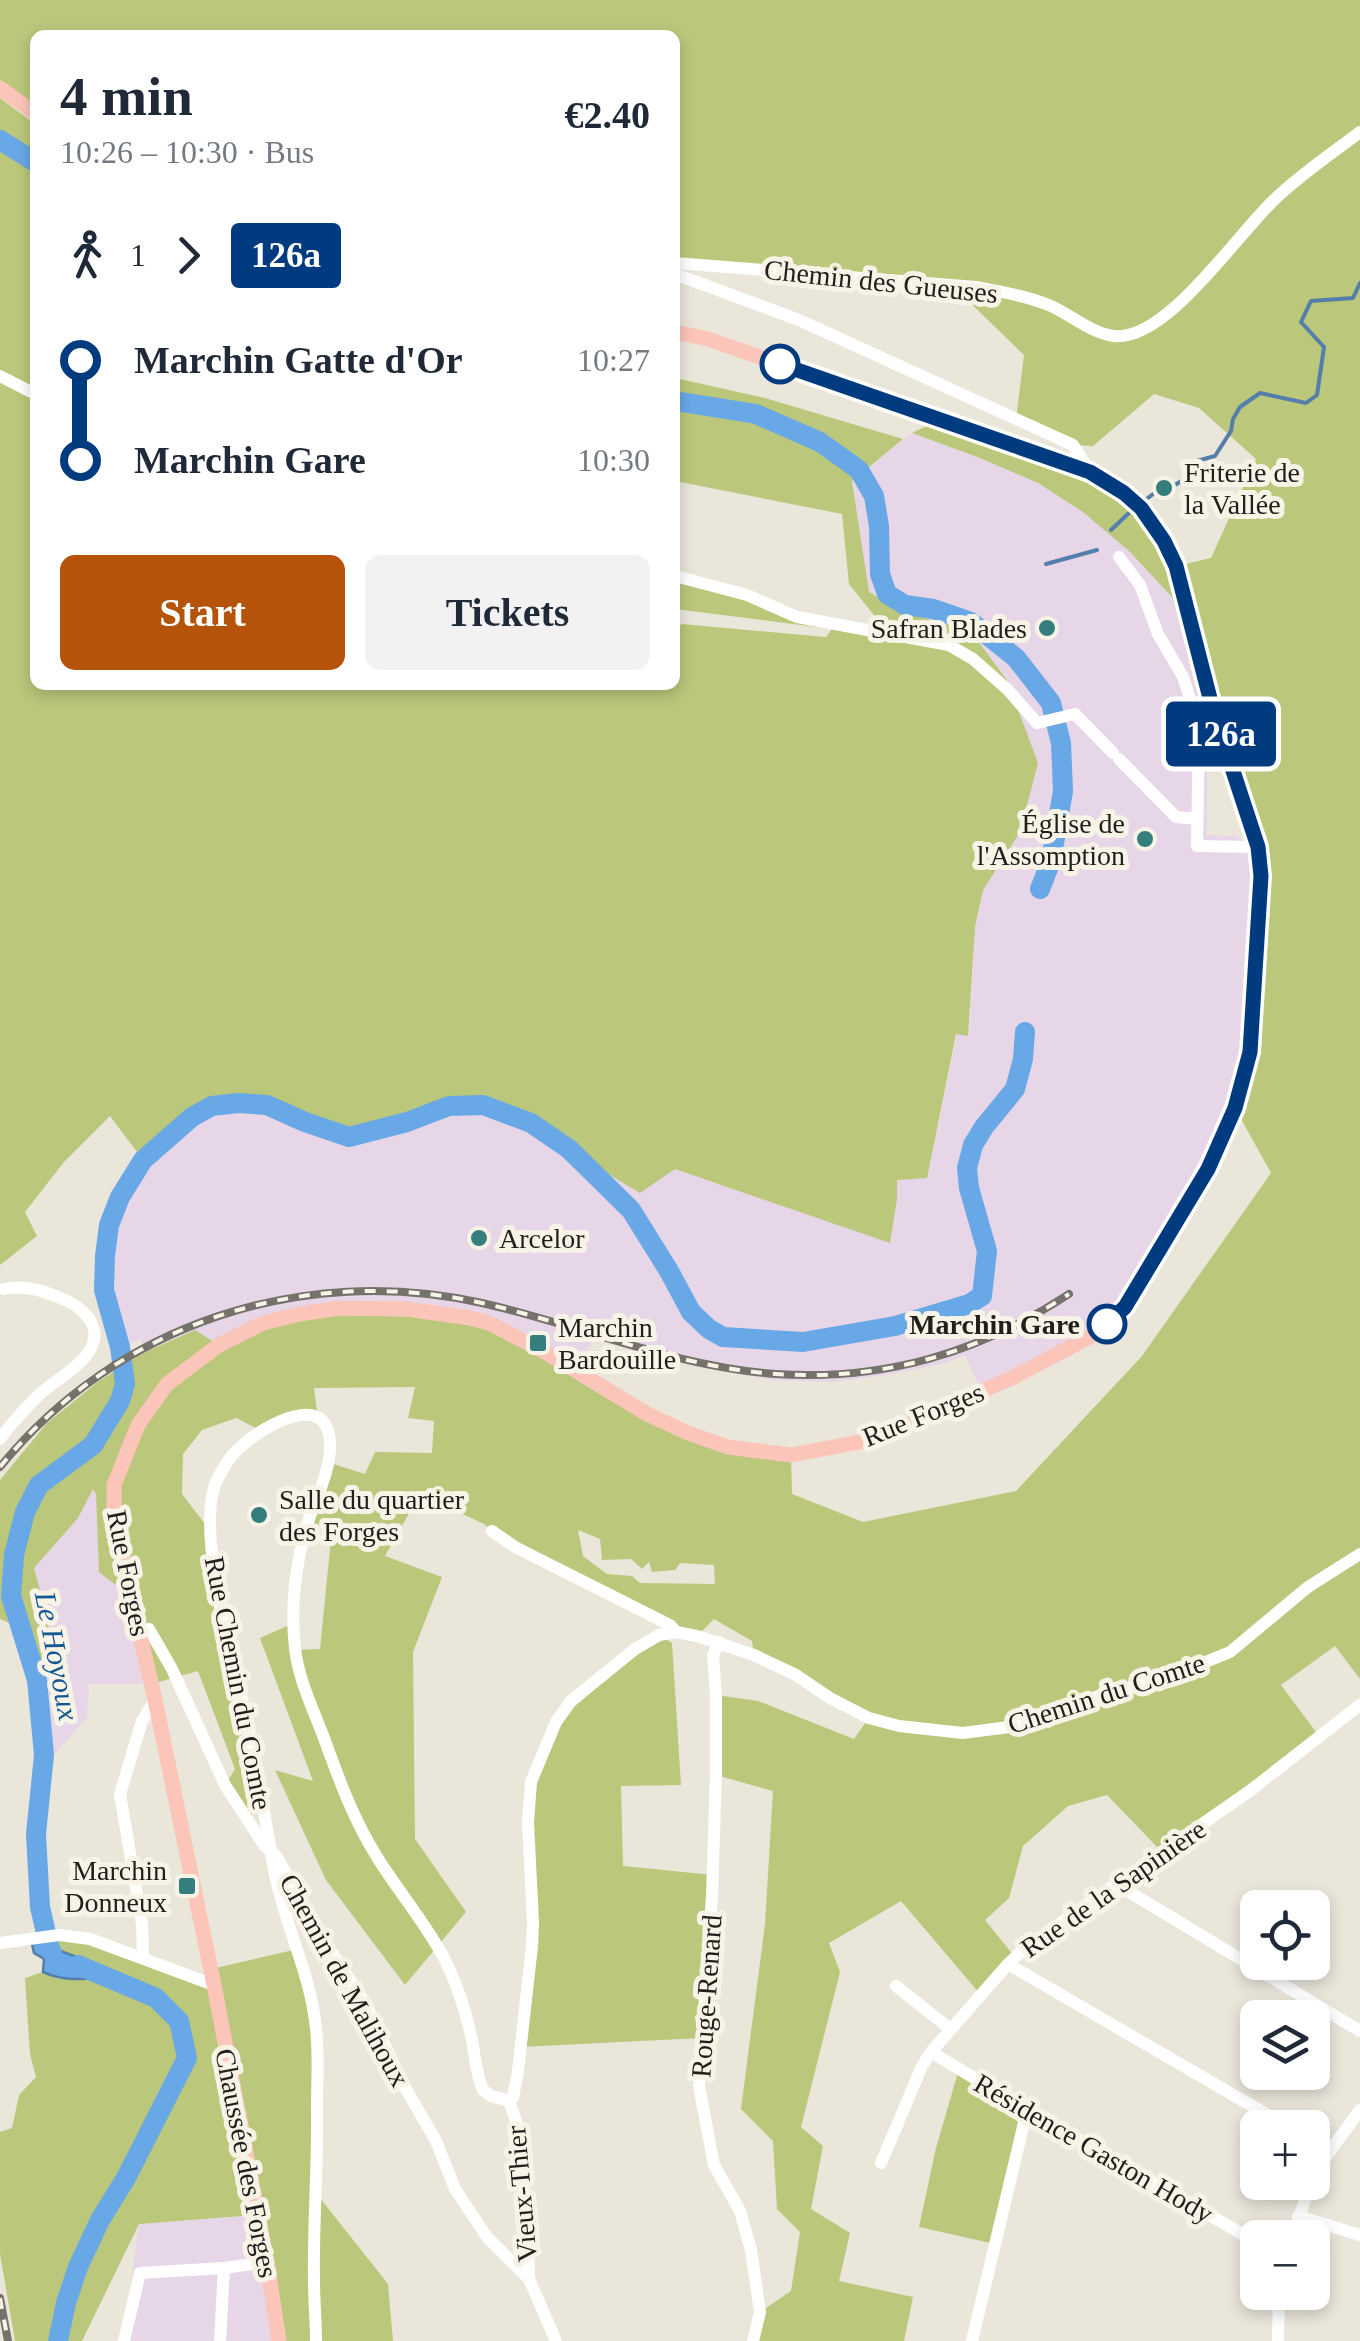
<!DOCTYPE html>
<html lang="en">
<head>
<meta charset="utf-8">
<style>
  :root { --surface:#fff; --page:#f2f2f3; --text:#1f2937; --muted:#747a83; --accent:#b45309 }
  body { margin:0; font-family:Georgia,serif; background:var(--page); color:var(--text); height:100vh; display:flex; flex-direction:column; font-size:38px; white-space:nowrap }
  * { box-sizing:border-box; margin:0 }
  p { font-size:32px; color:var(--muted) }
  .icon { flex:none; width:55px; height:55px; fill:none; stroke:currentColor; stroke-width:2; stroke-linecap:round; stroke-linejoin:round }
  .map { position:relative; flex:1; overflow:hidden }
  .details { position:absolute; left:30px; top:30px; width:650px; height:660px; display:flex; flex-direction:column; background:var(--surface); border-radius:15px; box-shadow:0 5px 15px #0003 }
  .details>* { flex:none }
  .badge { padding:0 20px; border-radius:8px; font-size:35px; line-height:65px }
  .tools { position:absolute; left:1240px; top:1890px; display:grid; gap:20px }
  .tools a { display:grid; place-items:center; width:90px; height:90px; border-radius:15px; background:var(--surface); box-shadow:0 5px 15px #0003; font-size:50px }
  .map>.badge { position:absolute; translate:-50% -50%; box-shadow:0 0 0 5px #fff }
  .legs { display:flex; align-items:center; gap:15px; height:110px; padding:0 30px; font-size:32px }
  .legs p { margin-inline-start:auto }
  .head { display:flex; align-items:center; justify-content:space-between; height:170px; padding:0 30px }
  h1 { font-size:55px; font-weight:700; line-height:75px }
  .button { display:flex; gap:20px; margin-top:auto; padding:20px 30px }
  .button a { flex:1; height:115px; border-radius:15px; background:var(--accent); color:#fff; font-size:40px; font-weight:700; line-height:115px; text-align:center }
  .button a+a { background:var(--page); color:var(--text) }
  ul { padding:0 30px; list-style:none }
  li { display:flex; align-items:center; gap:35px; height:100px; font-size:38px }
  li i { display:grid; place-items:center; width:15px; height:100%; margin:0 12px; background:currentColor }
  li i::after { content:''; width:25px; height:25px; margin:-12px; border:8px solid; border-radius:50%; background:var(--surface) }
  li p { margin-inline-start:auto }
  li:first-child i { background:linear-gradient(#0000 50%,currentColor 0) }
  li:last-child i { background:linear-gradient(currentColor 50%,#0000 0) }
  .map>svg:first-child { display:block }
</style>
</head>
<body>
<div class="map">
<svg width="1360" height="2341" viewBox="0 0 1360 2341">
  <rect width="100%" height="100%" fill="#eae6da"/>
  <g fill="#e7d6e7">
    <path d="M 912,433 L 980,458 L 1038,483 L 1083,512 L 1130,552 L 1172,597 L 1207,721 L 1207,835 L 1234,836 L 1258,847 L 1250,1052 L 1235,1108 L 1125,1307 L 1097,1333 L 981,1391 L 965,1355 L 945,1363 L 898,1373 L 833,1382 L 774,1380 L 673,1362 L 594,1339 L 575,1370 L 219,1345 L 195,1330 L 143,1353 L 141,1339 L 120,1347 L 104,1290 L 105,1256 L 109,1225 L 120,1197 L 143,1160 L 169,1135 L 192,1117 L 212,1106 L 238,1103 L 267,1105 L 305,1122 L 373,1132 L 407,1122 L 449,1106 L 483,1105 L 531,1123 L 569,1149 L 674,1169 L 890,1242 L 896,1180 L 927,1177 L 957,1034 L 969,1035 L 975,927 L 983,890 L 969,629 L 907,614 L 869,592 L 852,481 Z"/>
    <path d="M 93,1488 L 96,1494 L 99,1572 L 132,1598 L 151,1684 L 89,1684 L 87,1717 L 54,1755 L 44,1755 L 37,1680 L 53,1663 L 33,1568 L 78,1518 Z"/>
    <path d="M 258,2215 L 279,2341 L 124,2341 L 139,2224 Z"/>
  </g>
  <g fill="#bbc77b" fill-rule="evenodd">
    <path d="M 0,0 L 1360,0 L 1360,1679 L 1335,1646 L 1281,1685 L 1319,1736 L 1162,1852 L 1107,1795 L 1068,1806 L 1023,1846 L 1009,1898 L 985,1920 L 1015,1957 L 980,1994 L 901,1901 L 829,1943 L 840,1972 L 801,2127 L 823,2146 L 811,2209 L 850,2233 L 839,2281 L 913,2297 L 904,2341 L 753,2341 L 760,2312 L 791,2291 L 800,2232 L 777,2209 L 773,2141 L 741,2109 L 765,1924 L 773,1791 L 716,1775 L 716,1695 L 758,1701 L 854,1739 L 868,1719 L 754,1655 L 752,1641 L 714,1619 L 697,1636 L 492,1531 L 484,1524 L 420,1494 L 385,1556 L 442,1577 L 413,1652 L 415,1839 L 466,1912 L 405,1985 L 326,1880 L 275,1770 L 313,1781 L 260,1638 L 294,1623 L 295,1650 L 320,1649 L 332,1529 L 308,1523 L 327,1462 L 365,1474 L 375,1452 L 432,1453 L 434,1421 L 408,1418 L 415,1387 L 314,1388 L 318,1419 L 307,1414 L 262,1431 L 236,1418 L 202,1430 L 183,1454 L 182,1494 L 212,1533 L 262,1798 L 248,1821 L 225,1785 L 235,1769 L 198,1671 L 151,1684 L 132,1598 L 99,1572 L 96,1494 L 93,1489 L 78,1518 L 34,1568 L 47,1616 L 53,1664 L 37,1680 L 19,1627 L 0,1619 L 0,1480 L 47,1423 L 99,1381 L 143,1353 L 195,1330 L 219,1345 L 300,1314 L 470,1318 L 687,1433 L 791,1455 L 792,1494 L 863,1522 L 1016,1491 L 1142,1356 L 1271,1173 L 1235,1108 L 1250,1052 L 1258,847 L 1207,721 L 1172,597 L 1130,552 L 1083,512 L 1038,483 L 980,458 L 912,433 L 939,420 L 1124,493 L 1177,566 L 1211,558 L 1256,459 L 1199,408 L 1154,394 L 1093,446 L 1073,445 L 1016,419 L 1024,355 L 952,285 L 675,263 L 675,35 L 35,35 L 35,105 L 0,80 ZM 578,1530 L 600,1539 L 602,1560 L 631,1559 L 642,1569 L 649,1562 L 652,1572 L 675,1570 L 680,1563 L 714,1565 L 715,1584 L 640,1583 L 632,1576 L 607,1574 L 583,1556 Z"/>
    <path d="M 0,98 L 35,124 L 35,685 L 675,685 L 675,628 L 682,624 L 826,637 L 832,629 L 675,609 L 675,576 L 797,617 L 880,632 L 881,624 L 849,584 L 842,514 L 675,481 L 675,378 L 765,398 L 903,439 L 852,481 L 869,592 L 907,614 L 969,629 L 1007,680 L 1038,763 L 1020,832 L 983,890 L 975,927 L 968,1036 L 956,1034 L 927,1178 L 897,1180 L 897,1199 L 890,1243 L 675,1169 L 640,1193 C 616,1179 592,1164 568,1149 C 534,1126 494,1097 450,1106 C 421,1111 378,1140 348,1136 C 320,1133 295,1114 269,1106 C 216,1089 178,1126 143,1160 L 110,1116 L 64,1162 L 25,1212 L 37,1236 L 0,1265 Z"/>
    <path d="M 659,1635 L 672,1643 L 681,1785 L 621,1786 L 623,1866 L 713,1875 L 702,2038 L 520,2047 L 532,1946 L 531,1782 L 556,1722 Z"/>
    <path d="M 59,1935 L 213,1985 L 211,1969 L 298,1949 L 317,2030 L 316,2193 L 388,2284 L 393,2341 L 279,2341 L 257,2215 L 139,2224 L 82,2341 L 15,2341 L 0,2254 L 0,2132 L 12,2128 L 19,2095 L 36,2077 L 30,2054 L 25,1978 L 43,1972 L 58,1979 L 93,1963 L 55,1949 Z"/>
    <path d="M 959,2069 L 1027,2110 L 995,2244 L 919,2227 L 936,2148 Z"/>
  </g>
  <path fill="#69a8e7" stroke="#537faa" stroke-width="2.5" d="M 59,1935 L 55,1949 L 93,1963 L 103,1977 C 81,1980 63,1981 43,1972 L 44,1959 L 34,1953 L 31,1939 Z"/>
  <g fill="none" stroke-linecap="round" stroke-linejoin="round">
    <g stroke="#537faa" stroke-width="4">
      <path d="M 1175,485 L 1186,478 L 1193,462 L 1215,456 L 1231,431 L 1233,419 L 1240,407 L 1260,393 L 1306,403 L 1317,395 L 1324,347 L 1301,322 L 1311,301 L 1353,298 L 1360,283"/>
      <path d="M 1144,501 L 1157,491"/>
      <path d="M 1111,530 L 1130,512"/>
      <path d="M 1046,564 L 1097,550"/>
    </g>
    <g stroke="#69a8e7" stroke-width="20">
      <path d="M 0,140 L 35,162"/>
      <path d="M 675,401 L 756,414 L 820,442 L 859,470 L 874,496 L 879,526 L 880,574 L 887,594 L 905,605 L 933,609 L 971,622 L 1016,658 L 1051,703 L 1061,743 L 1063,791 L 1051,861 L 1040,889"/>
      <path d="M 52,1952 L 50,1950 L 40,1907 L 36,1834 L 44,1755 L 37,1680 L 11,1596 L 14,1555 L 25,1512 L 39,1485 L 93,1445 L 120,1401 L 125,1384 L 120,1347 L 104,1290 L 105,1256 L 109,1225 L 120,1197 L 143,1160 L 192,1117 L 212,1106 L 238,1103 L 267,1105 L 305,1122 L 349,1137 L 407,1122 L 449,1106 L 483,1105 L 531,1123 L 569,1149 L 631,1210 L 669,1271 L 691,1312 L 709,1329 L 723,1337 L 803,1342 L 895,1326 L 969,1304 L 982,1296 L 987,1251 L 969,1188 L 967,1168 L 973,1145 L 984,1127 L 1015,1089 L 1023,1059 L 1025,1032"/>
      <path d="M 58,2341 L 66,2303 L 78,2267 L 100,2220 L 126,2178 L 187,2058 L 179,2021 L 156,1998 L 78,1965"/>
    </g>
    <g stroke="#fff" stroke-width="12">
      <path d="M 675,263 L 976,287 C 1002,292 1027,296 1051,306 C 1071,315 1091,333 1114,336 C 1166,342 1238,233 1275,199 C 1301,174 1331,154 1360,132"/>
      <path d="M 675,274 L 799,320 L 1073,445 L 1090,472"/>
      <path d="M 0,376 L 35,394"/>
      <path d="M 1119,557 L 1140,585 L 1158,634 L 1183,677 L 1199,726 L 1197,846 L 1258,847"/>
      <path d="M 675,576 L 747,595 L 797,617 L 949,645 L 973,659 L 1008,690 L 1037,723 L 1075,714 L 1113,753"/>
      <path d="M 1119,759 L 1176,817 L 1197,819"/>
      <path d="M 0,1439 C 12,1423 26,1407 41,1393 C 59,1377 106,1354 92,1324 C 88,1315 79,1307 71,1303 C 51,1293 26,1284 4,1289"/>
      <path d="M 492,1531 L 515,1547 L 670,1625 L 676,1632"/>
      <path d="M 139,1630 L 149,1629 L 172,1669 L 225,1785 L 264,1845 L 277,1857 L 317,1930 L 365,2003 L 403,2084 L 436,2141 L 455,2189 L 487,2237 L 529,2279"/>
      <path d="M 719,1642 L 713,1655 L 716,1695 L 716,1775 L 712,1896 L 699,2086 L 714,2165 L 740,2211 L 751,2250 L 760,2312 L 753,2341"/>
      <path d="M 1116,1884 L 1360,2031"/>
      <path d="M 0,1943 L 59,1935 L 90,1939 L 214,1985"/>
      <path d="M 143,1958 L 142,1924 L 120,1794 L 142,1721 L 155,1700"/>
      <path d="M 1008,1964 L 1290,2128"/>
      <path d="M 896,1986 L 949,2028"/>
      <path d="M 931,2052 L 1027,2110 L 1258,2243"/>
      <path d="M 509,2101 L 513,2097 L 518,2071 L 532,1946 L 533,1923 L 528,1822 L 531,1782 L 556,1722 L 571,1701 L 635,1649 L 659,1635 L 676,1632 L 697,1636 L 754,1655 L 796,1675 L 830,1698 L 869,1718 L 899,1726 L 963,1733 L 1009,1727 L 1079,1702 L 1181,1672 L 1230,1652 L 1308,1587 L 1360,1554"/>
      <path d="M 509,2101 L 516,2121 L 522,2151 L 524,2192 L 528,2211 L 529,2279 L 556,2341"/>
      <path d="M 1312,2141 L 1330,2151"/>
      <path d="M 881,2163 L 922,2066 L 931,2052 L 1008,1964 L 1026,1947 L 1251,1790 L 1360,1705"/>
      <path d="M 1312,2181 L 1330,2151 L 1360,2110"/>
      <path d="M 1298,2216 L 1360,2235"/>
      <path d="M 1291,2238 L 1312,2182"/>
      <path d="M 124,2341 L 140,2273 L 224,2268 L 267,2262"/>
      <path d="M 220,2341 L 224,2268"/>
      <path d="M 316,2341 C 316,2321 314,2301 314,2280 C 313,2223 318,2165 317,2107 C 317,2081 319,2054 316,2029 C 311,1974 284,1924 274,1870 C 264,1810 254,1750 240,1691 C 228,1644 195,1520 218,1478 C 225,1465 232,1453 244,1444 C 265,1425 329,1389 330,1444 C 331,1469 317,1496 309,1519 C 296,1559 290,1606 295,1648 C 298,1678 313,1709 324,1738 C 339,1779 353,1819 377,1857 C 398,1891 425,1922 444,1958 C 457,1983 466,2012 472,2040 C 475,2057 476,2074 483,2090 L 491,2096 L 509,2101"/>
      <path d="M 972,2341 L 1027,2110"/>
      <path d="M 1278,2341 L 1279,2292"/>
    </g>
    <g stroke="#fcc5b9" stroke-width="15">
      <path d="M 0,88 L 35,113"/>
      <path d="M 279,2341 L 267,2262 L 214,1985 L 155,1700 L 114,1522 L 114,1485 L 138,1425 L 167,1384 L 219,1345 L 263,1323 L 300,1314 L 339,1308 L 406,1309 L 470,1318 L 489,1323 L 545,1352 L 647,1414 L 688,1433 L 728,1447 L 791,1455 L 870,1440 L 1012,1378 L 1097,1333 L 1125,1307 L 1209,1169 L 1235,1108 L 1250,1052 L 1261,876 L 1258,847 L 1213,710 L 1177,566 L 1165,541 L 1141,508 L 1124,493 L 1090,472 L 708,339 L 675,332"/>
    </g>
    <g stroke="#75726b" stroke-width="8">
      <g id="rail">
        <path d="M 0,1467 C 116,1324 303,1263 482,1303 C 580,1325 674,1367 776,1374 C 884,1381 979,1353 1069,1294"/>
        <path d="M 0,2298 L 8,2341"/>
      </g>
    </g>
    <use href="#rail" stroke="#f7f3e7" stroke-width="4" stroke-dasharray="11" stroke-linecap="butt"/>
  </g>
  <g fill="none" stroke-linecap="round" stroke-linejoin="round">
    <g stroke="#fff" stroke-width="22">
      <path id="line-1" d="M 780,364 L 1090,472 L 1124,493 L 1141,508 L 1164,541 L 1176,566 L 1213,710 L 1258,847 L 1261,876 L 1250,1052 L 1235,1108 L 1208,1169 L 1125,1307 L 1107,1324"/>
    </g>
    <use href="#line-1" stroke="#003b80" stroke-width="15"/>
  </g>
  <g fill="#fff" stroke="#003b80" stroke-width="5">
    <circle cx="780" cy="364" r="18"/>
    <circle cx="1107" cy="1324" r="18"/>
  </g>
  <g fill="#357e7e" stroke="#f7f3e7" stroke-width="4">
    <circle cx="1164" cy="488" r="10"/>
    <circle cx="1047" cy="628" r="10"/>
    <circle cx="1145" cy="839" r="10"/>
    <circle cx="479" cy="1238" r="10"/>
    <rect x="528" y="1333" width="20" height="20" rx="5"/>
    <circle cx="259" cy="1515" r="10"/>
    <rect x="177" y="1876" width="20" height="20" rx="5"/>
  </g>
  <g text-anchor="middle" stroke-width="10" stroke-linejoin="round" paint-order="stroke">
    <g font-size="28" fill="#211f1b" stroke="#f7f3e7">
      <text transform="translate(881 281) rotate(6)" y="10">Chemin des Gueuses</text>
      <text transform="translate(923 1414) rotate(-22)" y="10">Rue Forges</text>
      <text transform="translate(129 1573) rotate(79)" y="10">Rue Forges</text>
      <text transform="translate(239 1683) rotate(79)" y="10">Rue Chemin du Comte</text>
      <text transform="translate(1106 1693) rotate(-18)" y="10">Chemin du Comte</text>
      <text transform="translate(1113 1888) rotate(-35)" y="10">Rue de la Sapinière</text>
      <text transform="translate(345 1980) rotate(61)" y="10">Chemin de Malihoux</text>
      <text transform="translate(706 1996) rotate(-86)" y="10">Rouge-Renard</text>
      <text transform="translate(1094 2148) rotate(30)" y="10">Résidence Gaston Hody</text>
      <text transform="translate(247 2163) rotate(79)" y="10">Chaussée des Forges</text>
      <text transform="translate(521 2194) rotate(-95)" y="10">Vieux-Thier</text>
    </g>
    <g font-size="28" fill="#211f1b" stroke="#f7f3e7" text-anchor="start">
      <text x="1184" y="482">Friterie de<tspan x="1184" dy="32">la Vallée</tspan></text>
      <text x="1027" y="638" text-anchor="end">Safran Blades</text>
      <text x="1125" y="833" text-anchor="end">Église de<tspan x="1125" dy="32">l'Assomption</tspan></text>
      <text x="499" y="1248">Arcelor</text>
      <text x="558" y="1337">Marchin<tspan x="558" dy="32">Bardouille</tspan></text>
      <text x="279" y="1509">Salle du quartier<tspan x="279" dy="32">des Forges</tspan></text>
      <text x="167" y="1880" text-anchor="end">Marchin<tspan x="167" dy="32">Donneux</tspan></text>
    </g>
    <g font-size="28" font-weight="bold" fill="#211f1b" stroke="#f7f3e7" text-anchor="end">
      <text x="1080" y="1334">Marchin Gare</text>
    </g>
    <g font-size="30" font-style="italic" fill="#145893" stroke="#f7f3e7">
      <text transform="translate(57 1656) rotate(79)" y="10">Le Hoyoux</text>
    </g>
  </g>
</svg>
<div class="tools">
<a><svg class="icon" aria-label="locate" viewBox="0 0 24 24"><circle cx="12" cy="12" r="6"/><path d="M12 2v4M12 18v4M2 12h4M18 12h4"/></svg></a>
<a><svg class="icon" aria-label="layers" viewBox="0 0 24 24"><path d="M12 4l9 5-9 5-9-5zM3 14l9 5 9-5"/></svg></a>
<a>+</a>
<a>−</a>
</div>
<b class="badge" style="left:1221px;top:734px;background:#003b80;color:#fff">126a</b>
<section class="details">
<div class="head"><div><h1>4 min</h1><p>10:26 – 10:30 · Bus</p></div><b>€2.40</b></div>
<div class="legs"><svg class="icon" aria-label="walk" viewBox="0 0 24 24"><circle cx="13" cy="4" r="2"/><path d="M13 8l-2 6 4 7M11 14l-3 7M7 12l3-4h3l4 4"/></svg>1<svg class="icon" aria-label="forward" viewBox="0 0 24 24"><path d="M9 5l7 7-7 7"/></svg><b class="badge" style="background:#003b80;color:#fff">126a</b></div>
<ul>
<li><i style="color:#003b80"></i><b>Marchin Gatte d'Or</b><p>10:27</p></li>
<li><i style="color:#003b80"></i><b>Marchin Gare</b><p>10:30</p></li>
</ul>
<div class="button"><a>Start</a><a>Tickets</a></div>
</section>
</div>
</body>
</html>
